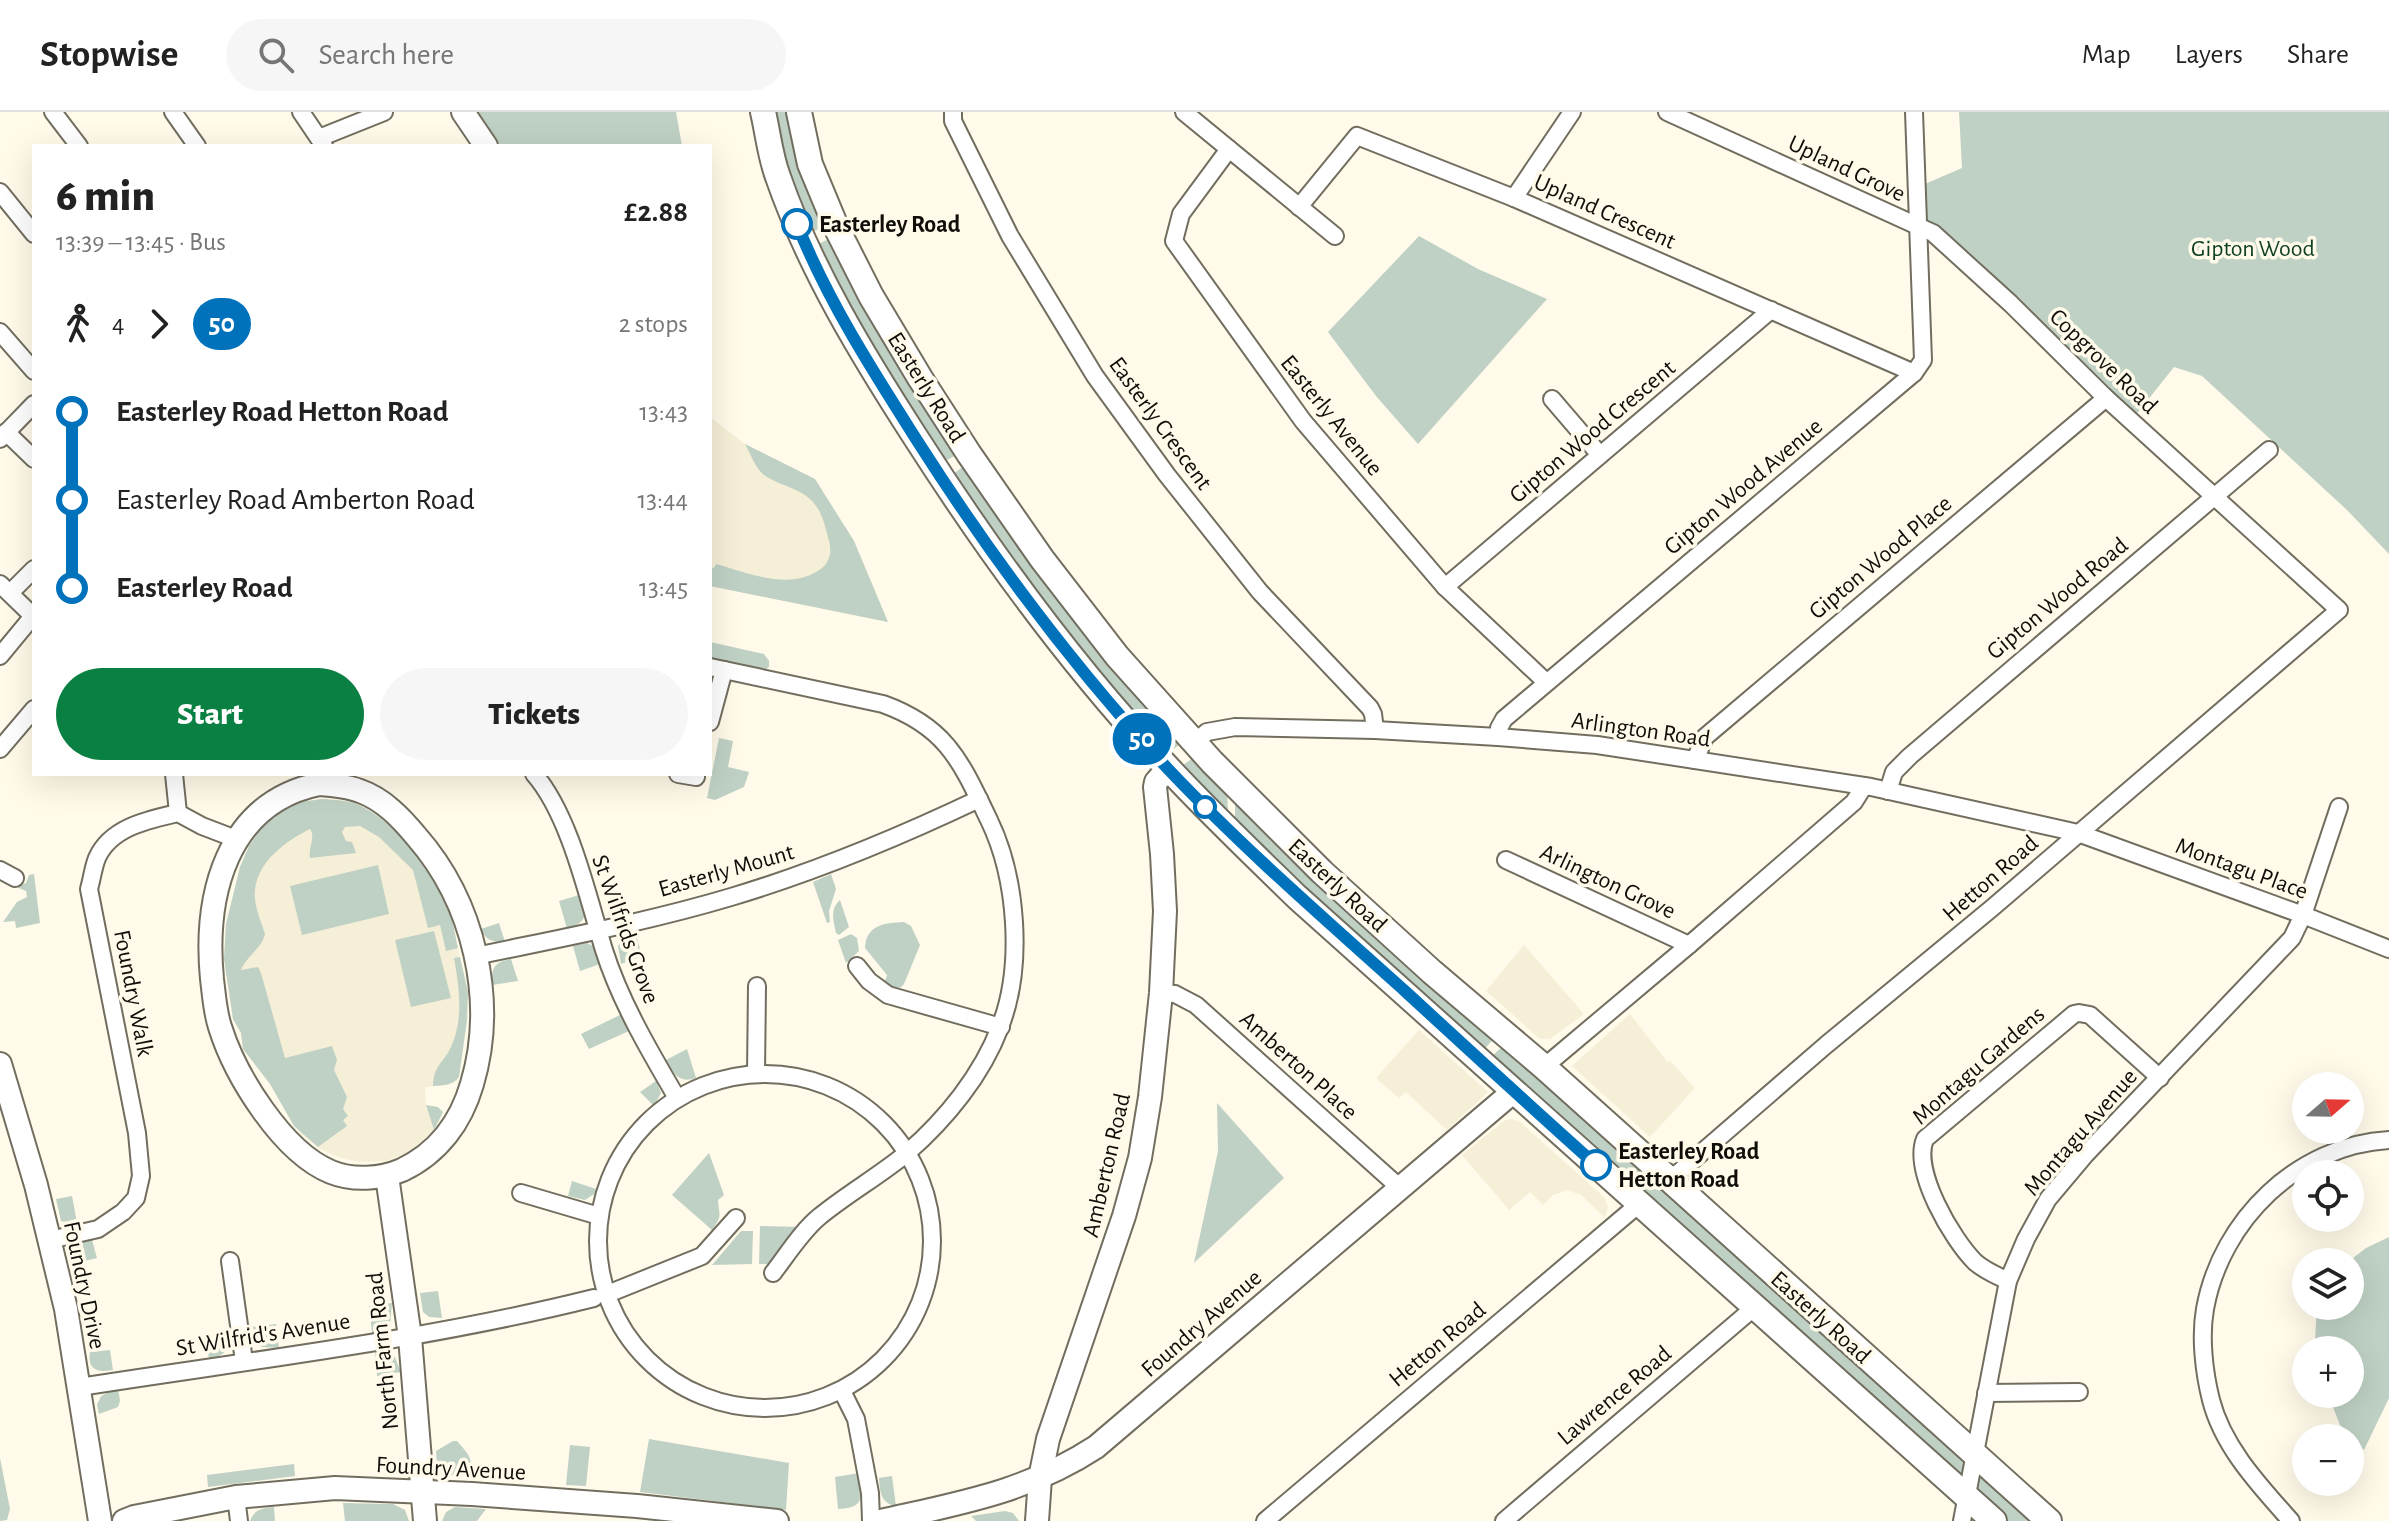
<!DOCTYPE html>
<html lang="en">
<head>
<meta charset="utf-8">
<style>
  :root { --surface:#fff; --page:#f6f6f6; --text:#222; --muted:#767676; --line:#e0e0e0; --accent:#0b8043 }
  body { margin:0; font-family:"Alegreya Sans",sans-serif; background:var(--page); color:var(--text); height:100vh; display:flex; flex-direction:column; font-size:30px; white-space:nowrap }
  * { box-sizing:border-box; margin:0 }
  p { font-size:26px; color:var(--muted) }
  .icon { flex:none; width:44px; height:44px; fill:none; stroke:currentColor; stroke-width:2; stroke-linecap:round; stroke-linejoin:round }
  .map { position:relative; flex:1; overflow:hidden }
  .panel { position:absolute; left:32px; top:32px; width:680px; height:632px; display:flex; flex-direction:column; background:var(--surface); border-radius:0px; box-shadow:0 8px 32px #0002 }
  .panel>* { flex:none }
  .badge { padding:0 16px; border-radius:26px; font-size:28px; line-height:52px }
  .needle { width:52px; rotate:70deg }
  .buttons { position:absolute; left:2292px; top:960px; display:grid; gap:16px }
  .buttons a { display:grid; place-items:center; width:72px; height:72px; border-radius:50%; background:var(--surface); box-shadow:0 8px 32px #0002; font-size:40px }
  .map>.badge { position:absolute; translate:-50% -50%; box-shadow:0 0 0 4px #fff }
  .legs { display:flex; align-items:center; gap:12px; height:88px; padding:0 24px; font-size:26px }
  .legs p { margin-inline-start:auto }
  .head { display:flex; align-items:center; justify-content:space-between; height:136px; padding:0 24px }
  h1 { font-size:44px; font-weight:800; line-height:60px }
  .action { display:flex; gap:16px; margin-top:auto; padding:16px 24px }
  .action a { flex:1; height:92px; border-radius:48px; background:var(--accent); color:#fff; font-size:32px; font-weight:800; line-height:92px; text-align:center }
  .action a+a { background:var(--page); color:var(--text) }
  ul { padding:0 24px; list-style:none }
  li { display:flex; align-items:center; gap:28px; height:88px; font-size:30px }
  li i { display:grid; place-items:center; width:12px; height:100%; margin:0 10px; background:currentColor }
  li i::after { content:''; width:20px; height:20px; margin:-10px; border:6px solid; border-radius:50%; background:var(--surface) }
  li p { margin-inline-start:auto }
  li:first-child i { background:linear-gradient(#0000 50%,currentColor 0) }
  li:last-child i { background:linear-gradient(currentColor 50%,#0000 0) }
  header { display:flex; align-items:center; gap:48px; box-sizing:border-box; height:112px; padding:0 40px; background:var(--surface); border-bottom:2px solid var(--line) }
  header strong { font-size:38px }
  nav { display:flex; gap:44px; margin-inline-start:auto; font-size:28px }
  .search { width:560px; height:72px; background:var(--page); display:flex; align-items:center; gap:20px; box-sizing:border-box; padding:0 28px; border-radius:44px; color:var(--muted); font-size:30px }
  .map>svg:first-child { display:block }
</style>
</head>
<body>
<header>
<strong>Stopwise</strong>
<div class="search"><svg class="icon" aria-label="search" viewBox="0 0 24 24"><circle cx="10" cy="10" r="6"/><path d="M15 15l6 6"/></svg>Search here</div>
<nav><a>Map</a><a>Layers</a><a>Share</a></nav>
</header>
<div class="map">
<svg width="2389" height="1409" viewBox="0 0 2389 1409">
  <rect width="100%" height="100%" fill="#fffae9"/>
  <g fill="#f6efd7">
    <path d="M 710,305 L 745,332 L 815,367 L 854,429 L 888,510 L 710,474 Z"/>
    <path d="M 322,687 L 340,688 L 357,692 L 375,702 L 396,720 L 417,743 L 448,794 L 468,880 L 467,908 L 459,965 L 455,970 L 448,973 L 425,975 L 426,993 L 434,1018 L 409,1040 L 386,1049 L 359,1050 L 338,1045 L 320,1037 L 301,1022 L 294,1014 L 270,972 L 243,937 L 241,921 L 233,907 L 224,847 L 226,812 L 240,755 L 249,734 L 301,690 Z"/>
    <path d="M 1524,833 L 1584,902 L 1550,927 L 1540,927 L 1486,879 Z"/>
    <path d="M 1630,902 L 1668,951 L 1670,949 L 1695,976 L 1650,1025 L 1572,954 Z"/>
    <path d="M 1419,918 L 1488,980 L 1447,1018 L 1406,980 L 1399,986 L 1376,966 Z"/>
    <path d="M 1512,1007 L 1519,1009 L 1604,1085 L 1608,1095 L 1605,1106 L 1581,1083 L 1567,1078 L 1553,1083 L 1543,1093 L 1530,1080 L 1509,1098 L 1462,1043 L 1505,1008 Z"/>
  </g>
  <g fill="#bfd1c4">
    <path d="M 478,0 L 676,0 L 682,34 L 500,34 Z"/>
    <path d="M 770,0 L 791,0 L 824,115 L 812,120 L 806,116 Z"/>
    <path d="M 1959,0 L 2389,0 L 2389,442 L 2347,398 L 2202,264 L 2174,255 L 2131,309 L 1918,115 L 1918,75 L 1962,56 Z"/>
    <path d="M 1419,124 L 1478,157 L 1547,187 L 1418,332 L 1376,284 L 1328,220 Z"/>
    <path d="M 831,126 L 956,343 L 944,350 L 883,258 L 816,133 Z"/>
    <path d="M 745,332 L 815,367 L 854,429 L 888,510 L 710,474 L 710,455 L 714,456 L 716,452 C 749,461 791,480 822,456 C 830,449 832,439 829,429 C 826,418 823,403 816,394 C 804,376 781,375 764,363 C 756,357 750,341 745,332 Z"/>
    <path d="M 964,354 L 1180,632 L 1169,641 L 1046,499 L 952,363 Z"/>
    <path d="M 710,530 L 764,542 L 769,549 L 769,555 L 763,559 L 710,547 Z"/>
    <path d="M 719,626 L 733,629 L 728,655 L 749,660 L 744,675 L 715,688 L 707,686 Z"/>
    <path d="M 1194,645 L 1227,677 L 1228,700 L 1225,702 L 1182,654 Z"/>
    <path d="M 322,687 C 335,688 347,688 359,693 C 394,709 434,758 448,794 C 453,807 455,823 458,836 L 446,839 L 440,813 L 428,816 L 413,758 L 379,725 L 360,714 L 345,715 L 342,720 L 346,729 L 352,730 L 356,741 L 310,746 C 308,735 316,725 310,717 C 286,729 258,749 255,778 C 253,791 261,809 265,822 C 262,836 247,844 241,858 L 258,855 L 261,861 L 285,946 L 332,934 L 337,948 L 334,958 L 347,985 L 343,997 L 348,1004 L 343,1008 L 347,1014 L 318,1035 L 294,1014 L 270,972 L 243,937 L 241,921 L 233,907 L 224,847 L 226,812 L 240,755 L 249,734 L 262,715 L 278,701 L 301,690 Z"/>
    <path d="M 1235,689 L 1496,924 L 1482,940 L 1235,712 Z"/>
    <path d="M 378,753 L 389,802 L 302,823 L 290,774 Z"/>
    <path d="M 34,762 L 40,811 L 16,816 L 15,809 L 3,810 L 17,790 L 27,785 L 26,779 L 14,774 L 26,771 L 29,763 Z"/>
    <path d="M 831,762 L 836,777 L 829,799 L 830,810 L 827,811 L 813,770 Z"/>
    <path d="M 579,783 C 587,803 589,809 567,817 L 559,789 Z"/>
    <path d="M 840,788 L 849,815 L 839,823 L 836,821 C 834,809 829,798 840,788 Z"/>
    <path d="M 904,810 L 911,814 L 920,833 L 904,872 L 901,875 L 891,878 L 882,871 L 886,867 L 887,863 L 865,836 C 866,813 884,811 904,810 Z"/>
    <path d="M 499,811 L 505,830 C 493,830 486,829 481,817 Z"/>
    <path d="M 434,819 L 451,886 L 411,895 L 395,828 Z"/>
    <path d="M 635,819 L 642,844 L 621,852 L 618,834 L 624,824 Z"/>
    <path d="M 851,822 L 857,826 L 859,839 L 846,851 L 838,828 Z"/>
    <path d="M 587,831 L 595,835 L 603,851 L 580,859 L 573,834 Z"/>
    <path d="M 460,845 L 468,880 L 467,908 L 459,965 C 452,974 443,973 433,974 C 434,952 443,952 451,935 C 464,907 459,874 454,846 Z"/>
    <path d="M 511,847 L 518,869 L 492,873 C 491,856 494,850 511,847 Z"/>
    <path d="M 622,902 L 629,919 L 589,937 L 581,922 Z"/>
    <path d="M 1505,932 L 1966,1347 L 1961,1363 L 1957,1365 L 1489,947 Z"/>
    <path d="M 687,937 L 696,966 C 678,972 674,961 666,948 Z"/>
    <path d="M 656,969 L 661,981 L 654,994 L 640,980 Z"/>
    <path d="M 1217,991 L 1284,1066 L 1194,1151 L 1218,1039 Z"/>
    <path d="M 426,993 L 438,995 L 443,1000 L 434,1018 Z"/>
    <path d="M 709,1041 L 724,1083 L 718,1088 C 719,1104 723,1103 712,1118 L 672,1083 Z"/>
    <path d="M 572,1069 L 596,1077 L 594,1082 L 585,1088 L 568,1084 Z"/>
    <path d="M 72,1084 L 77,1111 L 72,1113 L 61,1109 L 56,1087 Z"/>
    <path d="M 760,1114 L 801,1115 L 769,1152 L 759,1152 Z"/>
    <path d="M 741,1119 L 753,1119 L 752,1152 L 712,1153 Z"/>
    <path d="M 2389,1125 L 2389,1286 L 2364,1338 L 2340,1313 L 2328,1282 L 2350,1282 L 2350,1238 L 2317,1238 L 2315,1229 L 2317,1194 L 2350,1194 L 2350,1150 L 2348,1150 L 2366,1136 Z"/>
    <path d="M 92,1128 L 97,1146 L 72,1152 L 69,1145 C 71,1132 80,1130 92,1128 Z"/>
    <path d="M 438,1179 L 442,1206 L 429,1205 L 423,1200 L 420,1181 Z"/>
    <path d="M 392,1191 L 390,1214 L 383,1220 L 372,1221 L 369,1194 Z"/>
    <path d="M 276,1212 L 279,1236 L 262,1235 L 256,1229 L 253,1215 Z"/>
    <path d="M 226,1224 C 229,1239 224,1244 209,1247 L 206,1227 Z"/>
    <path d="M 110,1238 L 113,1258 C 98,1261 87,1258 90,1240 Z"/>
    <path d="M 375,1238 L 384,1238 L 393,1241 L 401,1260 L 377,1264 Z"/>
    <path d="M 118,1276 L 120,1289 L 118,1295 L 99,1302 L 97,1293 L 101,1284 Z"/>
    <path d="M 649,1327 L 789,1351 L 786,1398 L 640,1380 Z"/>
    <path d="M 453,1329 L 457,1329 C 469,1343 473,1345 470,1364 L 446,1363 L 437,1353 L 436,1339 Z"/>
    <path d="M 570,1333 L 590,1335 L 586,1374 L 566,1373 Z"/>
    <path d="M 0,1346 L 10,1397 L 7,1408 L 0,1409 Z"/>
    <path d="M 294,1352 L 295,1364 L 208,1375 L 207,1363 Z"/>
    <path d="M 859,1361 C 861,1384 867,1396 838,1397 L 835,1365 Z"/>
    <path d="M 1983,1361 L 2037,1409 L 2007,1409 L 1978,1383 L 1976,1380 L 1979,1363 Z"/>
    <path d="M 892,1364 L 896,1394 C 880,1391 880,1379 879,1366 Z"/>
    <path d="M 343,1391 L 393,1392 L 405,1398 L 409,1409 L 345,1409 Z"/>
    <path d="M 274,1395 L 275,1409 L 250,1409 C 254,1397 263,1396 274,1395 Z"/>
    <path d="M 455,1395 L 486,1397 L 477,1409 L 442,1409 L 446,1400 Z"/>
    <path d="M 1005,1399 L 1013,1401 L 1019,1409 L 976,1409 L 971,1404 Z"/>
  </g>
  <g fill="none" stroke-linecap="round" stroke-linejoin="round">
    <g stroke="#726e5f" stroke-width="20">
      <g id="street">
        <path d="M 53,0 L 79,34"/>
        <path d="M 173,0 L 197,34"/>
        <path d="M 301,0 L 324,34"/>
        <path d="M 953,0 L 953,9 L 1010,124 L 1095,264 L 1167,363 L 1260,480 L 1370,596 L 1373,602 L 1375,618"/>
        <path d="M 1184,0 L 1335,124"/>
        <path d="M 1667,0 L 1933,121 L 2010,191 L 2106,286 L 2339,498 L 1992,796 L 1826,933 L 1670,1068"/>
        <path d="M 319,26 L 384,0"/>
        <path d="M 1229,37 L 1181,102 L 1174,129 L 1303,309 L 1445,475 L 1546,570"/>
        <path d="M 0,80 L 34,122"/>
        <path d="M 1514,86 L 1572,0"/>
        <path d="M 1299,95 L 1357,24 L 1514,86 L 1914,261"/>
        <path d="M 0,220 L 34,259"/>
        <path d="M 1552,287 L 1600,343"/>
        <path d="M 6,320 L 34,347"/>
        <path d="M 0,327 L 34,292"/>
        <path d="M 0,472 L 34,505"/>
        <path d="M 1445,475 L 1771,198"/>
        <path d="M 10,481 L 34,457"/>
        <path d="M 0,544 L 33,504"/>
        <path d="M 710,555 L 883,592 C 947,615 961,650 989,708 C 1017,766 1024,854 1000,915 C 982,963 946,1007 907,1041 C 879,1064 847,1082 819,1105 C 801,1120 787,1143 773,1161"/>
        <path d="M 710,610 L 724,558"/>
        <path d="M 1498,625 L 1499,616 L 1504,607 L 1914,261 L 1923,248 L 1914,0"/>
        <path d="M 1195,630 L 1207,620 L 1235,615 L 1375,618 L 1498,625 L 1597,633 L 1871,675 L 2078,721 L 2303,803 L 2389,837"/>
        <path d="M 0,637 L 34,597"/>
        <path d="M 1695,648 L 1705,625 L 2106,286"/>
        <path d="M 174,662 L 178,701"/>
        <path d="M 534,662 C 570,703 588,786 604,838 C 620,889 650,940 677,986"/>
        <path d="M 678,662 L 696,665 L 696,662"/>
        <path d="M 1888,679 L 1894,660 L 1910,644 L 2269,338"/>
        <path d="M 1506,748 L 1689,833"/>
        <path d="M 0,758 L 15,766"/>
        <path d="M 476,844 C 561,826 647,810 731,785 C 818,759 897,726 979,687"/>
        <path d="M 857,854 L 869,869 L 888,883 L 1001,915"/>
        <path d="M 1161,881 L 1175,882 L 1196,893 L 1399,1075"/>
        <path d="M 1544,955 L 1689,833 L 1854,690 L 1864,674"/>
        <path d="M 756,962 L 757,874"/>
        <circle cx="765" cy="1129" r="167"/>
        <path d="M 521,1081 L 599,1104"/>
        <path d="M 50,1128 L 98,1117 L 123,1100 L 136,1086 L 141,1064 L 137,1021 L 89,777 C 92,767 93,756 97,746 C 111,715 148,708 178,701 L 202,714 L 236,727"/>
        <path d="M 230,1149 L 244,1249"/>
        <path d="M 2008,1169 C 1996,1163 1985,1159 1975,1150 C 1952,1127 1912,1059 1925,1027 L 2074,902 L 2079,901 L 2090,903 L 2160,966"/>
        <path d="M 605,1183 L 702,1144 L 736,1106"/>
        <path d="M 80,1275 C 252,1248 426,1228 594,1186"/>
        <path d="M 842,1279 L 856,1307 L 870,1381 L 871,1409"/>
        <path d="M 1986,1281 L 2079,1280"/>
        <path d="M 236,1385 L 239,1409"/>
        <path d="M 1265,1409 L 1639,1092"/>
        <path d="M 1504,1409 L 1756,1194"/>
        <path d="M 1962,1409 L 2008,1169 L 2026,1127 L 2048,1087 L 2085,1043 L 2292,826 L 2303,803 L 2339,695"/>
        <path d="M 2291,1409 C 2259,1373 2223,1335 2211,1288 C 2204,1260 2200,1225 2205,1197 C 2221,1108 2298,1033 2389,1028"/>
      </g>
    </g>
    <g stroke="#726e5f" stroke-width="26">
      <g id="secondary">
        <path d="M 463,0 L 486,34"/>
        <path d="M 319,672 C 333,673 347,674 360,679 C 383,687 401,706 416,724 C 474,790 497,888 472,972 C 461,1010 438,1041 402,1058 C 381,1067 353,1069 331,1060 C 282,1040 235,963 220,915 C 215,900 214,883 212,867 C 204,784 226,691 319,672 Z"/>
        <path d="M 0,952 L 36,1073 L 66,1197 L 100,1409"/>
        <path d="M 387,1064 L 410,1225 L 425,1409"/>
        <path d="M 124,1409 L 134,1405 L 236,1385 L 335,1376 L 472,1382 L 637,1394 L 777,1409"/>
        <path d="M 881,1409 C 960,1391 1027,1380 1096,1335 L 1514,979"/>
        <path d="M 1037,1409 L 1040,1366 L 1048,1327 L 1124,1104 L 1140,1046 L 1150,985 L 1161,881 L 1165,799 L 1162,742 L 1155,675 L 1156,670 L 1168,656"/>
      </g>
    </g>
    <g stroke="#726e5f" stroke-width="28">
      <g id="primary">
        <path d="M 763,0 C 768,21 770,44 778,65 C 810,157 863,244 916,326 C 991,443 1073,556 1169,657 C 1210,701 1254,743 1297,785 L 1994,1409"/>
        <path d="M 799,0 L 810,52 L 837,117 L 871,184 L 920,266 L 969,342 L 1042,447 L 1117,544 L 1212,650 L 1322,760 L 1432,860 L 1544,955 L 1670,1068 L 2049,1409"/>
      </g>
    </g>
    <use href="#street" stroke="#fff" stroke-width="16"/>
    <use href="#secondary" stroke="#fff" stroke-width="22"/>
    <use href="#primary" stroke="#fff" stroke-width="24"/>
  </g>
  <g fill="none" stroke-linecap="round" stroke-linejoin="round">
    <g stroke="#fff" stroke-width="18">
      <path id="line-1" d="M 797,112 C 827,188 874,261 918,330 C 992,446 1075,557 1169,658 C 1244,737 1325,807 1406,880 C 1469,938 1532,996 1596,1053"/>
    </g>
    <use href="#line-1" stroke="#0072bc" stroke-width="12"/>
  </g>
  <g fill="#fff" stroke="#0072bc" stroke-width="4">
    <circle cx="797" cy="112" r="14"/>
    <circle cx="1205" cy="695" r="10"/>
    <circle cx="1596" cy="1053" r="14"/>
  </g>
  <g text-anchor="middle" stroke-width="7" stroke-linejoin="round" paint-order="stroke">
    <g font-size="24" fill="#100e09" stroke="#fffae9">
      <text transform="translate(1847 56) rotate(25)" y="8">Upland Grove</text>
      <text transform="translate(1605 99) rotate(24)" y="8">Upland Crescent</text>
      <text transform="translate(2104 249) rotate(44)" y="8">Copgrove Road</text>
      <text transform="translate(927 275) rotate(58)" y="8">Easterly Road</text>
      <text transform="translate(1332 303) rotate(51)" y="8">Easterly Avenue</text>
      <text transform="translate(1161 311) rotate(54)" y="8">Easterly Crescent</text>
      <text transform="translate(1592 319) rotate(-40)" y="8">Gipton Wood Crescent</text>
      <text transform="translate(1743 374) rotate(-40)" y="8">Gipton Wood Avenue</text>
      <text transform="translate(1880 445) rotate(-40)" y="8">Gipton Wood Place</text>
      <text transform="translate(2057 486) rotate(-40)" y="8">Gipton Wood Road</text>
      <text transform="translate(1641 617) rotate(8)" y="8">Arlington Road</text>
      <text transform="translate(2242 756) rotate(20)" y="8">Montagu Place</text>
      <text transform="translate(726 758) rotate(-16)" y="8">Easterly Mount</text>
      <text transform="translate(1990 766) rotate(-41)" y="8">Hetton Road</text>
      <text transform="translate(1608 769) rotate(25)" y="8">Arlington Grove</text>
      <text transform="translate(1338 773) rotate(43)" y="8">Easterly Road</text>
      <text transform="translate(626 817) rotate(70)" y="8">St Wilfrids Grove</text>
      <text transform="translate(134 881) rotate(79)" y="8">Foundry Walk</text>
      <text transform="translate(1299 953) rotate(42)" y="8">Amberton Place</text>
      <text transform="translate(1978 953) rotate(-41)" y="8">Montagu Gardens</text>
      <text transform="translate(2080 1020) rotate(-49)" y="8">Montagu Avenue</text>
      <text transform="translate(1106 1053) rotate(-77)" y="8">Amberton Road</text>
      <text transform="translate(85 1173) rotate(78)" y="8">Foundry Drive</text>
      <text transform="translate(1821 1205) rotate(42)" y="8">Easterly Road</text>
      <text transform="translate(1201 1211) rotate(-41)" y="8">Foundry Avenue</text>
      <text transform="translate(263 1222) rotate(-9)" y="8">St Wilfrid's Avenue</text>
      <text transform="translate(1437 1232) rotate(-40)" y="8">Hetton Road</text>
      <text transform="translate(382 1239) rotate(-96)" y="8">North Farm Road</text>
      <text transform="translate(1614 1283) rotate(-40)" y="8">Lawrence Road</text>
      <text transform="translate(451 1356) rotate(3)" y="8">Foundry Avenue</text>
    </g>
    <g font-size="24" font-weight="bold" fill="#100e09" stroke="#fffae9" text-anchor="start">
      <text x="819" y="120">Easterley Road</text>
      <text x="1618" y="1047">Easterley Road<tspan x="1618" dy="28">Hetton Road</tspan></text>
    </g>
    <g font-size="24" fill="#0d3f22" stroke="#fffae9">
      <text x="2253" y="144">Gipton Wood</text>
    </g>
  </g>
</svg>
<div class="buttons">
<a><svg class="needle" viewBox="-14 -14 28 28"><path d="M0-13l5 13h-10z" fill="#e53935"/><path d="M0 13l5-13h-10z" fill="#767676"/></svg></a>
<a><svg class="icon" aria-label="locate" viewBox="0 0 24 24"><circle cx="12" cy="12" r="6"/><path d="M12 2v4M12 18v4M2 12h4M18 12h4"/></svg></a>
<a><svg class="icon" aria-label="layers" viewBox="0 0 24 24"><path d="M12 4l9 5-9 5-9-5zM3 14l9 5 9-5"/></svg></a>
<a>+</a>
<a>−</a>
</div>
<b class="badge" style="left:1142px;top:627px;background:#0072bc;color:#fff">50</b>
<section class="panel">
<div class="head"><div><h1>6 min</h1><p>13:39 – 13:45 · Bus</p></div><b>£2.88</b></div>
<div class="legs"><svg class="icon" aria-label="walk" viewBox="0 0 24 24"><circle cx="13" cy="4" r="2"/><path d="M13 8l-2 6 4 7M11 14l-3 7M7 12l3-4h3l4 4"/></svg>4<svg class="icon" aria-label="forward" viewBox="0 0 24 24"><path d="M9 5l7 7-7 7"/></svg><b class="badge" style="background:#0072bc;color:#fff">50</b><p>2 stops</p></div>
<ul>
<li><i style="color:#0072bc"></i><b>Easterley Road Hetton Road</b><p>13:43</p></li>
<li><i style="color:#0072bc"></i><span>Easterley Road Amberton Road</span><p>13:44</p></li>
<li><i style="color:#0072bc"></i><b>Easterley Road</b><p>13:45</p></li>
</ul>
<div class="action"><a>Start</a><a>Tickets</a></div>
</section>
</div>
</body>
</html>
